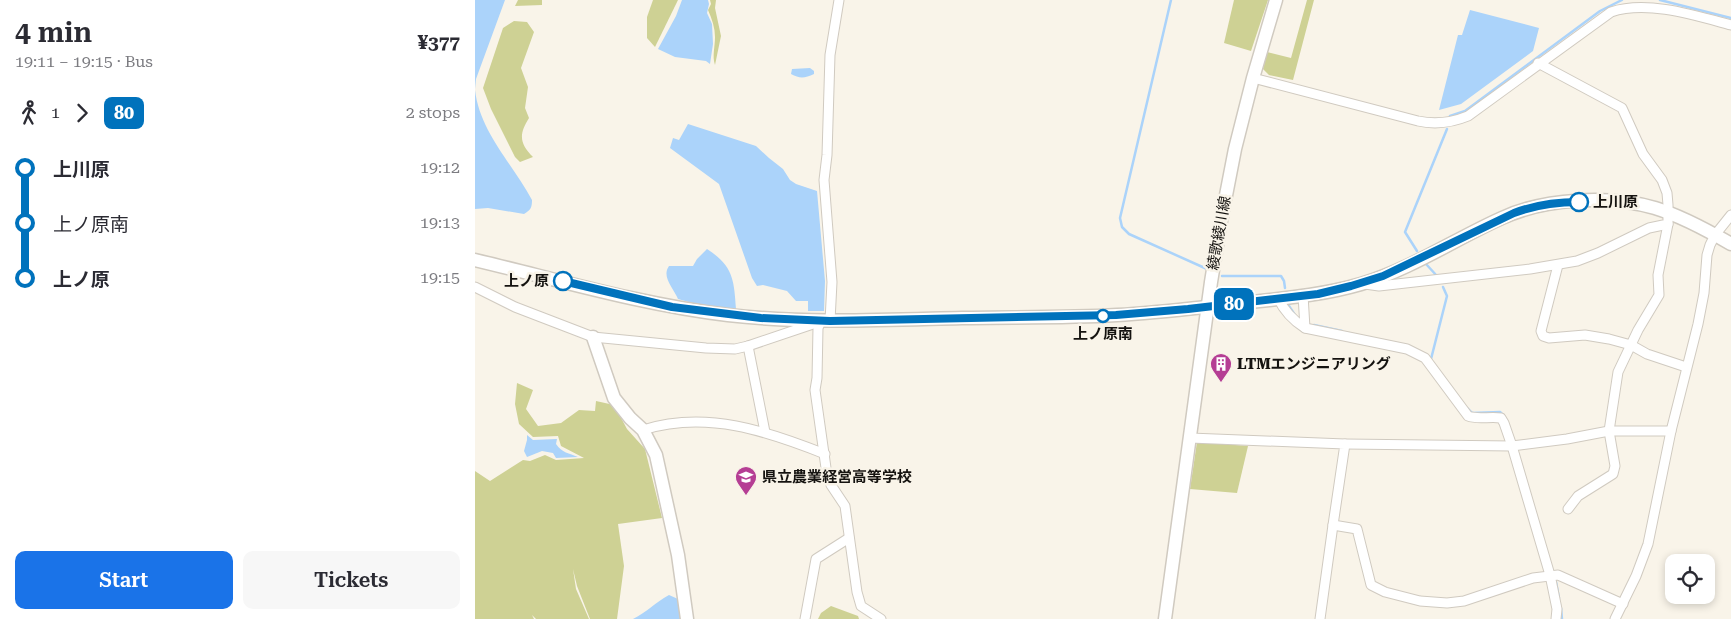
<!DOCTYPE html>
<html lang="en">
<head>
<meta charset="utf-8">
<style>
  :root { --surface:#fff; --page:#f7f7f7; --text:#2b2b33; --muted:#7c7c81; --accent:#1a73e8 }
  body { margin:0; font-family:"Roboto Serif","Noto Sans JP",serif; background:var(--page); color:var(--text); height:100vh; display:flex; flex-direction:column; font-size:19px; white-space:nowrap }
  * { box-sizing:border-box; margin:0 }
  p { font-size:16px; color:var(--muted) }
  .icon { flex:none; width:28px; height:28px; fill:none; stroke:currentColor; stroke-width:2; stroke-linecap:round; stroke-linejoin:round }
  .map { position:relative; flex:1; overflow:hidden }
  .sheet { display:flex; flex-direction:column; background:var(--surface); width:475px }
  .sheet>* { flex:none }
  .badge { padding:0 10px; border-radius:8px; font-size:18px; line-height:32px }
  .tools { position:absolute; left:1190px; top:554px; display:grid; gap:10px }
  .tools a { display:grid; place-items:center; width:50px; height:50px; border-radius:10px; background:var(--surface); box-shadow:0 2px 8px #0003; font-size:25px }
  .map>.badge { position:absolute; translate:-50% -50%; box-shadow:0 0 0 2px #fff }
  .legs { display:flex; align-items:center; gap:8px; height:55px; padding:0 15px; font-size:16px }
  .legs p { margin-inline-start:auto }
  .head { display:flex; align-items:center; justify-content:space-between; height:85px; padding:0 15px }
  h1 { font-size:28px; font-weight:600; line-height:38px }
  .button { display:flex; gap:10px; margin-top:auto; padding:10px 15px }
  .button a { flex:1; height:58px; border-radius:10px; background:var(--accent); color:#fff; font-size:20px; font-weight:600; line-height:58px; text-align:center }
  .button a+a { background:var(--page); color:var(--text) }
  ul { padding:0 15px; list-style:none }
  li { display:flex; align-items:center; gap:18px; height:55px; font-size:19px }
  li i { display:grid; place-items:center; width:8px; height:100%; margin:0 6px; background:currentColor }
  li i::after { content:''; width:12px; height:12px; margin:-6px; border:4px solid; border-radius:50%; background:var(--surface) }
  li p { margin-inline-start:auto }
  li:first-child i { background:linear-gradient(#0000 50%,currentColor 0) }
  li:last-child i { background:linear-gradient(currentColor 50%,#0000 0) }
  main { display:flex; flex:1; min-height:0 }
  .map>svg:first-child { display:block }
</style>
</head>
<body>
<main>
<section class="sheet">
<div class="head"><div><h1>4 min</h1><p>19:11 – 19:15 · Bus</p></div><b>¥377</b></div>
<div class="legs"><svg class="icon" aria-label="walk" viewBox="0 0 24 24"><circle cx="13" cy="4" r="2"/><path d="M13 8l-2 6 4 7M11 14l-3 7M7 12l3-4h3l4 4"/></svg>1<svg class="icon" aria-label="forward" viewBox="0 0 24 24"><path d="M9 5l7 7-7 7"/></svg><b class="badge" style="background:#0072bc;color:#fff">80</b><p>2 stops</p></div>
<ul>
<li><i style="color:#0072bc"></i><b>上川原</b><p>19:12</p></li>
<li><i style="color:#0072bc"></i><span>上ノ原南</span><p>19:13</p></li>
<li><i style="color:#0072bc"></i><b>上ノ原</b><p>19:15</p></li>
</ul>
<div class="button"><a>Start</a><a>Tickets</a></div>
</section>
<div class="map">
<svg width="1256" height="619" viewBox="0 0 1256 619">
  <rect width="100%" height="100%" fill="#f9f4e9"/>
  <g fill="#ced194">
    <path d="M 43,0 L 67,0 L 67,5 L 40,6 Z"/>
    <path d="M 178,0 L 203,0 L 180,47 L 172,38 L 172,17 Z"/>
    <path d="M 235,0 L 241,0 L 240,8 L 246,36 L 240,65 C 237,56 240,47 240,37 C 240,28 237,19 233,10 L 236,4 Z"/>
    <path d="M 759,0 L 793,0 L 776,51 L 749,43 Z"/>
    <path d="M 832,0 L 839,0 L 818,80 L 794,75 L 788,69 L 792,52 L 816,58 Z"/>
    <path d="M 39,21 L 52,22 L 59,32 L 46,68 L 53,87 L 50,108 L 54,118 C 44,134 44,143 58,157 L 45,162 L 40,157 L 16,109 L 8,88 L 28,28 Z"/>
    <path d="M 42,383 L 58,390 L 51,409 L 63,426 L 86,423 L 104,410 L 120,411 L 121,401 L 139,405 L 152,429 L 170,449 L 187,518 L 143,524 L 149,566 L 142,619 L 115,619 L 102,586 L 98,569 L 101,589 L 114,619 L 61,619 L 57,615 L 59,619 L 0,619 L 0,471 L 15,481 L 48,460 L 55,461 L 70,455 L 81,460 L 109,458 L 86,446 L 83,436 L 58,437 L 44,424 L 40,404 Z"/>
    <path d="M 722,442 L 773,446 L 762,493 L 715,489 Z"/>
    <path d="M 356,606 L 383,616 L 384,619 L 343,619 L 346,613 Z"/>
  </g>
  <g fill="#abd3fa">
    <path d="M 0,0 L 30,0 L 1,79 L 0,89 Z"/>
    <path d="M 207,0 L 233,0 L 234,4 L 232,13 L 237,24 L 238,44 L 235,64 L 231,61 L 200,57 L 183,49 L 201,16 Z"/>
    <path d="M 995,10 L 1064,28 L 1058,51 L 986,104 L 964,110 L 983,35 L 987,35 Z"/>
    <path d="M 335,68 L 339,71 L 339,74 C 330,78 325,79 316,74 L 317,69 Z"/>
    <path d="M 0,90 C 5,132 37,163 57,200 C 57,207 56,210 49,214 L 13,208 L 0,209 Z"/>
    <path d="M 213,124 L 281,146 L 294,158 L 308,169 L 315,180 L 321,184 L 342,191 L 350,281 L 349,311 L 333,311 L 333,301 L 321,301 L 312,291 L 288,285 L 282,286 L 277,278 L 244,184 L 195,148 L 198,138 L 204,140 Z"/>
    <path d="M 232,249 C 258,266 259,279 261,309 L 221,304 L 203,299 C 199,289 186,277 194,266 L 218,266 L 222,259 Z"/>
    <path d="M 52,435 L 58,440 L 82,439 L 81,444 C 87,453 94,453 103,457 L 81,458 L 78,453 L 67,451 L 52,457 L 49,451 L 52,440 Z"/>
    <path d="M 194,595 L 203,599 L 205,619 L 158,619 C 172,612 181,602 194,595 Z"/>
  </g>
  <g fill="none" stroke-linecap="round" stroke-linejoin="round">
    <g stroke="#abd3fa" stroke-width="2.5">
      <path d="M 696,0 L 645,218 L 647,227 L 654,234 L 732,269"/>
      <path d="M 1185,0 L 1256,18"/>
      <path d="M 975,116 L 990,111 L 1125,11 L 1147,0"/>
      <path d="M 942,251 L 930,232 L 972,129"/>
      <path d="M 951,264 L 962,276"/>
      <path d="M 747,276 L 806,276 L 809,281 L 810,288"/>
      <path d="M 814,306 L 820,315"/>
      <path d="M 839,325 L 867,331"/>
      <path d="M 956,359 L 972,296 L 968,287"/>
      <path d="M 992,408 L 997,413 L 1025,412 L 1029,416"/>
      <path d="M 1081,582 L 1084,598"/>
      <path d="M 1086,608 L 1087,619"/>
    </g>
    <g stroke="#d0cac0" stroke-width="11">
      <g id="street">
        <path d="M 778,78 L 943,121 C 961,125 976,123 993,116 L 1136,12 C 1172,0 1219,15 1256,25"/>
        <path d="M 1083,265 L 1066,331 L 1068,336 L 1074,338 L 1110,335 L 1134,339 L 1156,345 L 1172,354 L 1211,367"/>
        <path d="M 890,284 L 904,286 L 1055,269 L 1102,261 L 1123,253 L 1174,228 L 1193,224 L 1193,205 L 1192,193 L 1187,180 L 1168,154 L 1147,108 L 1063,63"/>
        <path d="M 0,287 L 40,307 L 118,337 L 231,348 L 260,349 L 273,346 L 341,323"/>
        <path d="M 828,295 L 830,328"/>
        <path d="M 803,298 C 809,311 819,321 830,328 L 932,349 L 950,358 L 993,416 C 1003,420 1015,416 1026,418 L 1029,423 L 1037,446 L 1075,575 L 1082,609 L 1081,619"/>
        <path d="M 346,321 L 343,328 L 342,378 L 340,390 L 352,475 L 356,485 L 370,506 L 382,592 L 386,606 L 406,619"/>
        <path d="M 355,321 L 357,282 L 349,180 L 352,155 L 355,55 L 364,0"/>
        <path d="M 273,346 L 290,432"/>
        <path d="M 168,430 C 231,410 292,431 350,454"/>
        <path d="M 715,438 L 870,444 L 858,525 L 882,529 L 896,585 L 910,592 L 945,601 L 972,603 L 989,601 L 1058,578 L 1083,575 L 1148,604"/>
        <path d="M 870,444 L 1037,446 L 1092,439 L 1134,431 L 1196,431"/>
        <path d="M 1093,509 L 1103,496 L 1138,474 L 1140,466 L 1134,431 L 1143,372 L 1163,330 L 1184,295 L 1183,275 L 1193,224"/>
        <path d="M 330,619 L 341,559 L 374,538"/>
        <path d="M 845,619 L 858,525"/>
        <path d="M 1140,619 L 1161,576 L 1173,544 L 1196,431 L 1223,324 L 1229,293 L 1232,255 L 1235,245 L 1240,235 L 1256,215"/>
      </g>
    </g>
    <g stroke="#d0cac0" stroke-width="15">
      <g id="secondary">
        <path d="M 0,260 C 84,280 168,305 253,315 C 331,324 409,320 487,318 C 538,317 591,318 642,315 C 681,313 720,308 758,304 C 801,299 845,296 886,284 C 936,269 980,239 1027,218 C 1070,198 1134,195 1180,208 C 1206,216 1232,230 1256,244"/>
        <path d="M 118,337 L 139,398 L 155,418 L 168,430 L 181,455 L 203,555 L 212,619"/>
        <path d="M 690,619 L 736,282 L 746,221 L 760,149 L 778,78 L 801,0"/>
      </g>
    </g>
    <use href="#street" stroke="#fff" stroke-width="9"/>
    <use href="#secondary" stroke="#fff" stroke-width="12"/>
  </g>
  <g fill="none" stroke-linecap="round" stroke-linejoin="round">
    <g stroke="#fff" stroke-width="11">
      <path id="line-1" d="M 88,281 L 197,307 L 286,318 L 355,321 L 641,315 L 713,309 L 843,294 L 876,286 L 908,276 L 1039,213 C 1060,205 1081,202 1104,202"/>
    </g>
    <use href="#line-1" stroke="#0072bc" stroke-width="8"/>
  </g>
  <defs>
    <g id="building-pin" transform="scale(1.125)"><path d="M0 17L-7.5 6A9.5 9.5 0 1 1 7.5 6Z" fill="#b53e94" stroke="#f9f4e9"/><path d="M-4-6H4V6H1V3H-1V6H-4ZM-2.5-4.3h1.7v1.8h-1.7ZM.8-4.3h1.7v1.8H.8ZM-2.5-1h1.7V.8h-1.7ZM.8-1h1.7V.8H.8Z" fill="#fff"/></g>
    <g id="school-pin" transform="scale(1.125)"><path d="M0 17L-7.5 6A9.5 9.5 0 1 1 7.5 6Z" fill="#b53e94" stroke="#f9f4e9"/><path d="M0-5L7-2L0 1L-7-2ZM-4 1L0 2.5L4 1V4Q0 6-4 4Z" fill="#fff"/></g>
  </defs>
  <g fill-rule="evenodd">
    <use href="#building-pin" x="746" y="364"/>
    <use href="#school-pin" x="271" y="477"/>
  </g>
  <g fill="#fff" stroke="#0072bc" stroke-width="2.5">
    <circle cx="1104" cy="202" r="9"/>
    <circle cx="88" cy="281" r="9"/>
    <circle cx="628" cy="316" r="6"/>
  </g>
  <g text-anchor="middle" stroke-width="5" stroke-linejoin="round" paint-order="stroke">
    <g font-size="15" font-weight="bold" fill="#151310" stroke="#f9f4e9" text-anchor="start">
      <text x="1118" y="207">上川原</text>
      <text x="74" y="286" text-anchor="end">上ノ原</text>
      <text x="628" y="339" text-anchor="middle">上ノ原南</text>
    </g>
    <g font-size="15" fill="#151310" stroke="#f9f4e9">
      <text transform="translate(744 233) rotate(-80)" y="5">綾歌綾川線</text>
    </g>
    <g font-size="15" font-weight="bold" fill="#151310" stroke="#f9f4e9" text-anchor="start">
      <text x="762" y="369">LTMエンジニアリング</text>
      <text x="287" y="482">県立農業経営高等学校</text>
    </g>
  </g>
</svg>
<div class="tools">
<a><svg class="icon" aria-label="locate" viewBox="0 0 24 24"><circle cx="12" cy="12" r="6"/><path d="M12 2v4M12 18v4M2 12h4M18 12h4"/></svg></a>
</div>
<b class="badge" style="left:759px;top:304px;background:#0072bc;color:#fff">80</b>
</div>
</main>
</body>
</html>
